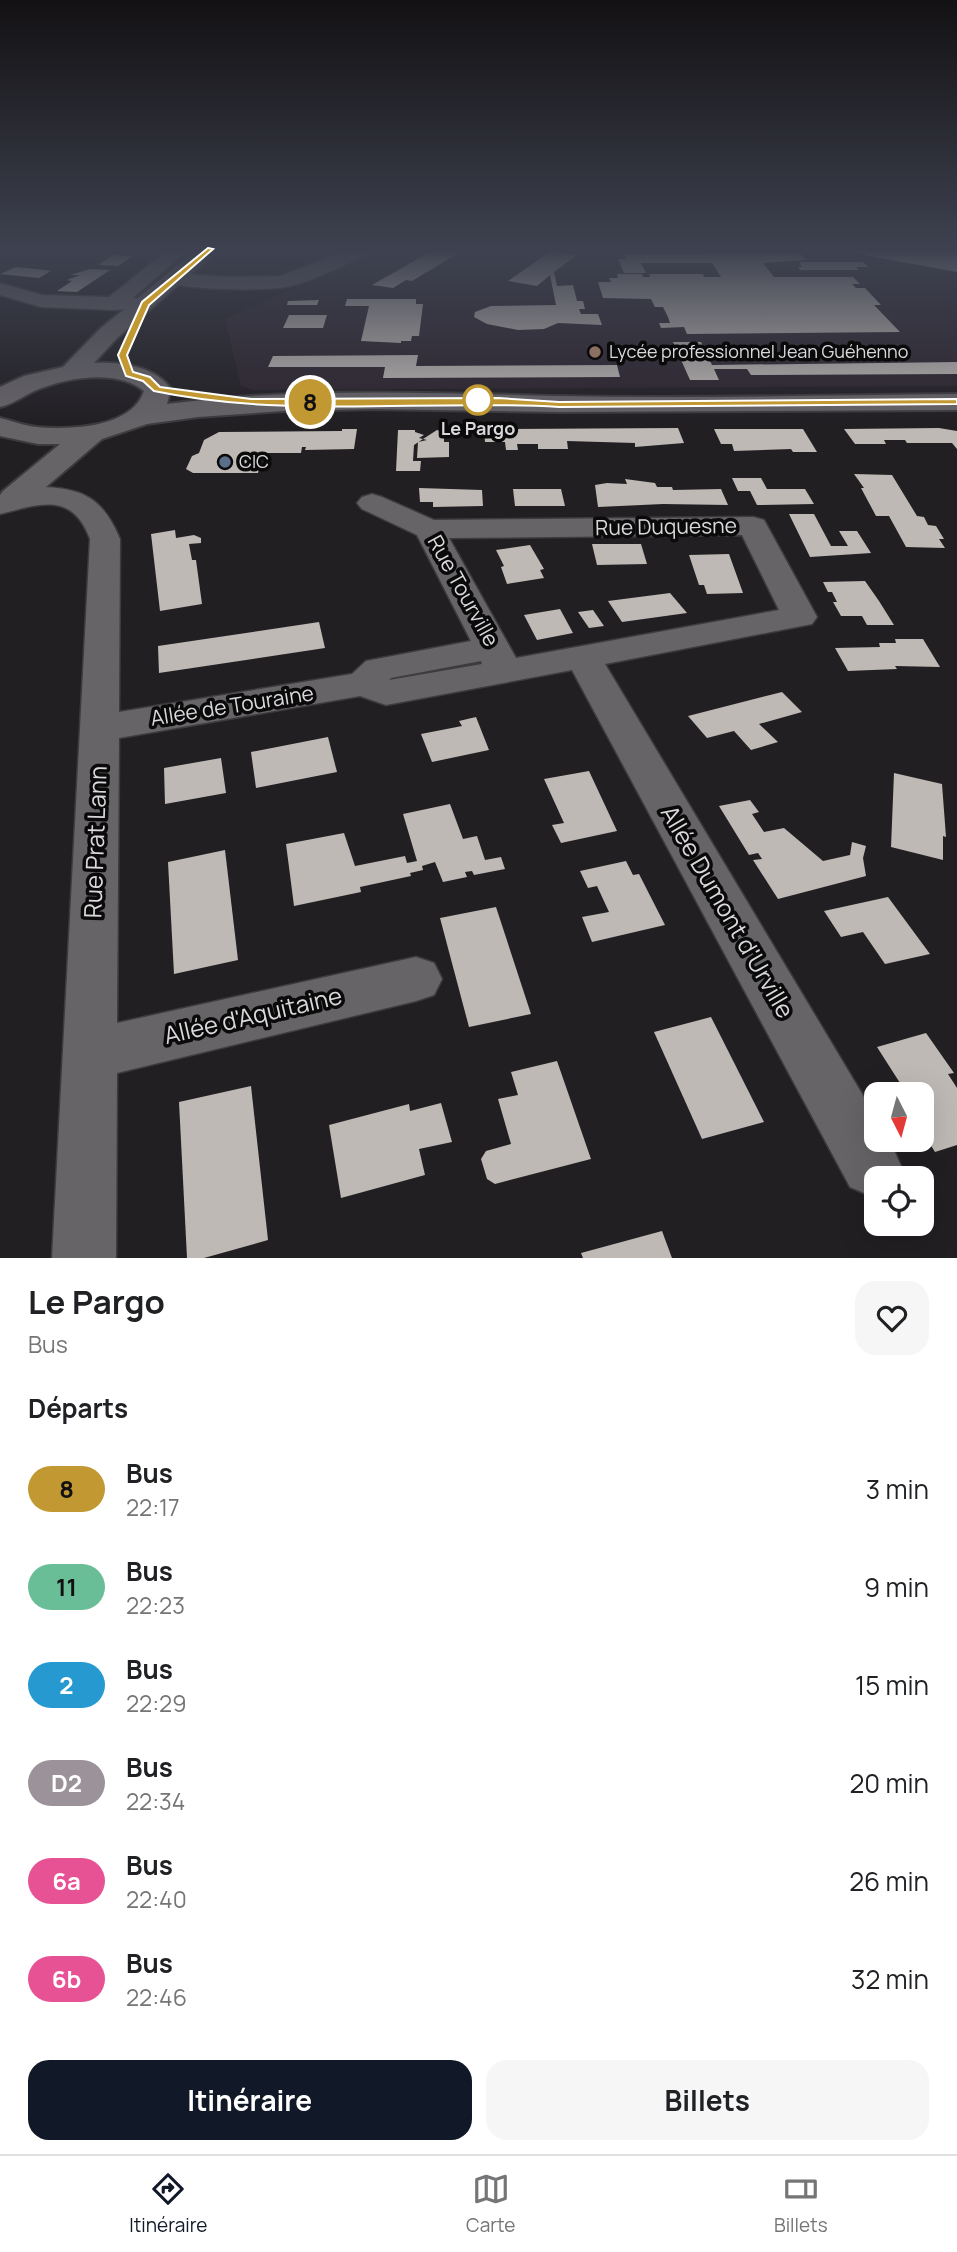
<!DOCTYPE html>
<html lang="fr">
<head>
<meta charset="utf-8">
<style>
  :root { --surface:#fff; --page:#f6f6f6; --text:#202124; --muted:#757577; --line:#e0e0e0; --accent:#111827 }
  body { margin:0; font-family:Manrope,sans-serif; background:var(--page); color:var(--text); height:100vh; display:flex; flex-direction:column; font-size:26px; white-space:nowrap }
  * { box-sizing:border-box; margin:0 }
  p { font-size:23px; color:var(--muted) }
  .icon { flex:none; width:38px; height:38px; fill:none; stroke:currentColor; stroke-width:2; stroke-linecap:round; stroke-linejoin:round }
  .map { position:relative; height:1258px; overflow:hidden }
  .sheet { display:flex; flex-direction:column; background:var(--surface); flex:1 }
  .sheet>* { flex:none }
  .badge { padding:0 14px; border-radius:23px; font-size:24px; line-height:46px }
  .needle { width:46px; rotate:174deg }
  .controls { position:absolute; left:864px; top:1082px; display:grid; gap:14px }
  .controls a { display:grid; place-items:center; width:70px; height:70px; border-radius:14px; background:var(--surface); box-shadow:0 7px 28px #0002; font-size:35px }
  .map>.badge { position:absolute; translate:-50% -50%; box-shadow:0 0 0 4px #fff }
  h2 { padding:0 28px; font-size:26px; line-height:63px }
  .round { display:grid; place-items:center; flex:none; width:74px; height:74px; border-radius:21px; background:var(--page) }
  .headline { display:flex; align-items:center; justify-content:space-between; height:119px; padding:0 28px }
  h1 { font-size:33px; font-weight:700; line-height:52px }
  .primary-button { display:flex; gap:14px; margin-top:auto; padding:14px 28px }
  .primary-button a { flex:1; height:80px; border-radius:21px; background:var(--accent); color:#fff; font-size:28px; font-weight:700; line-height:80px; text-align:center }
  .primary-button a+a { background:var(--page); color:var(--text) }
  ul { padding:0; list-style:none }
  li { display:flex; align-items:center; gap:21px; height:98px; padding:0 28px }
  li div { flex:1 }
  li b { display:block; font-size:26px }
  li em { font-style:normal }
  li .badge { min-width:77px; font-weight:700; text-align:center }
  .menu { display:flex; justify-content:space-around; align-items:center; height:98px; border-top:2px solid var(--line); background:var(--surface); font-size:19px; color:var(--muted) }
  .menu a { display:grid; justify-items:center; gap:4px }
  .menu .selected { color:var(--accent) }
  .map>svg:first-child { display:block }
</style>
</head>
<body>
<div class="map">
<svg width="957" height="1258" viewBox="0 0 957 1258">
  <rect width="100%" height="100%" fill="#221f23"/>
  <path fill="#2d252e" d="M 381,249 L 957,249 L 957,386 L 253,390 L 241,386 L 225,319 Z"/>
  <g fill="#beb9b4">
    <path d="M 435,249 L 462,251 L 412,281 L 406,280 L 393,288 L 372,285 Z"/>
    <path d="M 859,249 L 941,249 L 957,252 L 957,272 L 869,256 L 856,251 Z"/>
    <path d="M 551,251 L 577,255 L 554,272 L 557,286 L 573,285 L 577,301 L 583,301 L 585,309 L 579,309 L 581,314 L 598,314 L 602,325 L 558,323 L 544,329 L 518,330 L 487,324 L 474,317 L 475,312 L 491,306 L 556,305 L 550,275 L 537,286 L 508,281 Z"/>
    <path d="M 800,253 L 806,260 L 763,263 L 774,277 L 853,277 L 860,284 L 852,284 L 856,288 L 865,288 L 881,305 L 874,305 L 900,332 L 687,334 L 684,327 L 661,328 L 659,323 L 670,323 L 668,317 L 663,307 L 655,307 L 651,299 L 603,298 L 598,282 L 611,282 L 609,278 L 618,278 L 617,274 L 642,274 L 643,277 L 650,277 L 649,274 L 703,274 L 704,277 L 721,277 L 712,263 L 641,263 L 646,273 L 624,273 L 618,259 L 626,259 L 624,254 Z"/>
    <path d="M 113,255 L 133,256 L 118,266 L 98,265 Z"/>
    <path d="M 799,262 L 863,262 L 868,267 L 856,267 L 859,270 L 800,270 L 798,267 L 802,267 Z"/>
    <path d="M 16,267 L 45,270 L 51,271 L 39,278 L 0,274 Z"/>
    <path d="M 90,269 L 110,270 L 77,292 L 57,291 L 72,281 L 67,280 L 80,275 L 70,275 Z"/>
    <path d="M 347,299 L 416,299 L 416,304 L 423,304 L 419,336 L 412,336 L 411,341 L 401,341 L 401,343 L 361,341 L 369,306 L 345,306 Z"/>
    <path d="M 319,300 L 317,305 L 287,305 L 288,301 Z"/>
    <path d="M 289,315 L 327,315 L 323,328 L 283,328 Z"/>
    <path d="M 673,342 L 701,342 L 712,365 L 957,362 L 957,374 L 751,375 L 747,369 L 714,369 L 719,380 L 690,380 Z"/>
    <path d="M 418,355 L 416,366 L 617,365 L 620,377 L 383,378 L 385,367 L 268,367 L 273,356 Z"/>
    <path d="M 678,428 L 684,443 L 635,447 L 635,443 L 567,441 L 568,449 L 538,449 L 538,444 L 517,444 L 518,450 L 506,450 L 505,442 L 485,442 L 484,429 Z"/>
    <path d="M 939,428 L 957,431 L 957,449 L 952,443 L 907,443 L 905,440 L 884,440 L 886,444 L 855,444 L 844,429 Z"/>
    <path d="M 342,429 L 357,429 L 354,449 L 305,450 L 306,447 L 302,447 L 301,453 L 263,453 L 258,473 L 193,473 L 186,469 L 192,456 L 199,453 L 204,440 L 219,432 L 342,431 Z"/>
    <path d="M 714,429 L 803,429 L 817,452 L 793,452 L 791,449 L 734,451 L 732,444 L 721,444 Z"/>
    <path d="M 398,430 L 415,430 L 415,432 L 424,435 L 419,438 L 423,439 L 414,445 L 413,461 L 421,461 L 420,471 L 396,471 Z"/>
    <path d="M 437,430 L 448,433 L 444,436 L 444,442 L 449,442 L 449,457 L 417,458 L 418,442 L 427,440 L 423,439 Z"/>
    <path d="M 854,474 L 892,475 L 917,516 L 924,517 L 928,525 L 936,526 L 944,539 L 939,539 L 945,548 L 906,547 L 889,516 L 876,516 L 861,488 L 864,488 Z"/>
    <path d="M 732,478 L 761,478 L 767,489 L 805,489 L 814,504 L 757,505 L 750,491 L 738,491 Z"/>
    <path d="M 625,479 L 655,483 L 657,487 L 672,487 L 673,490 L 721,489 L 728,505 L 663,504 L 598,507 L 595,485 L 607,483 L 627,484 Z"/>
    <path d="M 419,488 L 482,490 L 483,506 L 433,507 L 433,502 L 420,502 Z"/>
    <path d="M 513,489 L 561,489 L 565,506 L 515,506 Z"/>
    <path d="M 789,514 L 814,514 L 831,546 L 848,546 L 839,531 L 857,531 L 871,553 L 810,557 Z"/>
    <path d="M 175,530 L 176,538 L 194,535 L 201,538 L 201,543 L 189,544 L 192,560 L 196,560 L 202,604 L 160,611 L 151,534 Z"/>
    <path d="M 592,544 L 641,544 L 647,564 L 597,565 Z"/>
    <path d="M 530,545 L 544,569 L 540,570 L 544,578 L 507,584 L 501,567 L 504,566 L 496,550 Z"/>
    <path d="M 729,554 L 743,593 L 707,594 L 704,585 L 699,585 L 689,555 Z"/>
    <path d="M 865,581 L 879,601 L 894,625 L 867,625 L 862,616 L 841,616 L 833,602 L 837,602 L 832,592 L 828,592 L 823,582 Z"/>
    <path d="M 670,593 L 687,613 L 622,622 L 608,601 Z"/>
    <path d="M 560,609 L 573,633 L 537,640 L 524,615 Z"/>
    <path d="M 593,610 L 604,626 L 589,628 L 578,612 Z"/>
    <path d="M 319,622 L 325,648 L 159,673 L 158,646 Z"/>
    <path d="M 895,639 L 923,639 L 940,667 L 895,666 L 897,669 L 848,671 L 835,648 L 880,647 L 879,643 L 896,643 Z"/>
    <path d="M 782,692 L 802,712 L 759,724 L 778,742 L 751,750 L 734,731 L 707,738 L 688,716 Z"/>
    <path d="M 476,717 L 489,750 L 432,762 L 421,734 L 462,726 L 459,721 Z"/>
    <path d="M 328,737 L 337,772 L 256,788 L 251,752 Z"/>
    <path d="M 221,758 L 226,793 L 165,804 L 164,768 Z"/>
    <path d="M 589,771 L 617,831 L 561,843 L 552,825 L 564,823 L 544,779 Z"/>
    <path d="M 894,773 L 942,784 L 946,837 L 943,836 L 943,860 L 891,847 Z"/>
    <path d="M 750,800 L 759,812 L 752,814 L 764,832 L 784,828 L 823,861 L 850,855 L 852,842 L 866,846 L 863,858 L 866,876 L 778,899 L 753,860 L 762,859 L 758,853 L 749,855 L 719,806 Z"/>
    <path d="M 450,804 L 463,839 L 477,836 L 485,860 L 501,857 L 505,869 L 474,875 L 472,871 L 465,872 L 467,877 L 443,882 L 435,862 L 422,866 L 423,870 L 410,873 L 411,876 L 360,887 L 361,892 L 294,906 L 286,844 L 344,833 L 355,866 L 405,856 L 407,863 L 417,861 L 403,814 Z"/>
    <path d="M 225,850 L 238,960 L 174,974 L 168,862 Z"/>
    <path d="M 626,861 L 633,875 L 639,874 L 665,925 L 592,942 L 582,917 L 609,912 L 597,886 L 588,888 L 580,871 Z"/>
    <path d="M 888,897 L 930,954 L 885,964 L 863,932 L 841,937 L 824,911 Z"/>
    <path d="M 496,907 L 531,1014 L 469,1027 L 440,918 Z"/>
    <path d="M 711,1017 L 764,1122 L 702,1139 L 654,1032 Z"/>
    <path d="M 926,1033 L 954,1073 L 948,1074 L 957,1088 L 957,1145 L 935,1152 L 922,1131 L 922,1094 L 899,1094 L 894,1085 L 900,1083 L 877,1047 Z"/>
    <path d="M 557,1061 L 591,1159 L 495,1184 L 487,1179 L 481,1159 L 486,1151 L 511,1144 L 498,1099 L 518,1095 L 511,1072 Z"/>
    <path d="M 251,1086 L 268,1240 L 204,1258 L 187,1258 L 179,1102 Z"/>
    <path d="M 441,1103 L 452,1142 L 419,1149 L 425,1175 L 341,1198 L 329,1125 L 409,1104 L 410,1111 Z"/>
    <path d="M 662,1231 L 672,1258 L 583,1258 L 581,1253 Z"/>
  </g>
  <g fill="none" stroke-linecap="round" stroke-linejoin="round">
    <g stroke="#3d3b3e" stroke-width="3">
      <g id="street">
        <path d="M 169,249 L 189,249 L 133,298 L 152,300 L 155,304 L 152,308 L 113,310 L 41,307 L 0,295 L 0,283 L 42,295 L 109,297 Z"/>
        <path d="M 350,249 L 375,249 L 372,253 C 346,263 313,282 286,287 C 267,291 173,291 163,279 L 172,273 L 227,277 L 281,276 Z"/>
        <path d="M 37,487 C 82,487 103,498 120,539 L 119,712 L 352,674 L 366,661 L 471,641 L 417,535 L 362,509 L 357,503 L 362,497 L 372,494 L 382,497 L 434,520 L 753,517 L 764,520 L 817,617 L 812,624 L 605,664 L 877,1119 L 877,1139 L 889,1139 L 901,1166 L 896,1178 L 877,1178 L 877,1194 L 871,1196 L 850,1187 L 572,670 L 386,705 L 360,696 L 119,738 L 117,1023 L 416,957 L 434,963 L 442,979 L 434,995 L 416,1001 L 117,1073 L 116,1258 L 52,1258 L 90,539 C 72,491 40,504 0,514 L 0,495 ZM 742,535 L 779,610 L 516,658 L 449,538 ZM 481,661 L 482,664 L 389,680 L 391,678 Z"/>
      </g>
    </g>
    <g stroke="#3d3b3e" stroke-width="4">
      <path id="secondary" d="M 198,249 L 220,249 L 117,338 L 94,363 C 120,362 155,366 171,389 L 167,404 C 296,387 429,393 559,396 C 691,399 825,395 957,394 L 957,410 L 559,412 L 373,409 L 284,411 L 198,417 L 147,424 L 102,439 L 25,505 L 14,508 L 3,505 L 0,495 L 3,491 L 60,444 L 38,444 L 0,436 L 0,418 C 13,421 24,426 37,427 C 70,430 132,428 144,391 C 118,369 69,377 39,389 C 26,394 14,404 0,407 L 0,387 L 24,376 L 63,367 L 101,328 Z"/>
    </g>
    <use href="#street" fill="#676468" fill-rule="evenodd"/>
    <use href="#secondary" fill="#676468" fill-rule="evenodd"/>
  </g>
  <linearGradient id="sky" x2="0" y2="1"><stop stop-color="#131113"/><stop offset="0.59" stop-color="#3e4250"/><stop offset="1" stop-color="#3e4250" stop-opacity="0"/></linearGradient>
  <rect width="957" height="425" fill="url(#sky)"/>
  <path fill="#c19831" stroke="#fff" stroke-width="2" d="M 208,248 L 213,249 L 149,305 L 127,355 L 133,372 L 150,377 L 160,387 L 251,399 L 498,398 L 559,402 L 957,399 L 957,404 L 559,407 C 425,399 287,419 154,391 L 143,381 L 126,376 L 118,355 L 142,302 Z"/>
  <circle fill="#8d6e63" stroke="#0b0a0b" stroke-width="2.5" cx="595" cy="352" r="7"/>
  <circle fill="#fff" stroke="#c19831" stroke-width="3.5" cx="478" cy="400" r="14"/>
  <circle fill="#5c6f8a" stroke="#0b0a0b" stroke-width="2.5" cx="225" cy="462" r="7"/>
  <g text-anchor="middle" stroke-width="7" stroke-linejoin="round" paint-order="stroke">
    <g font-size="18" fill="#dad8db" stroke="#0b0a0b" text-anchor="start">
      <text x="609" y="358">Lycée professionnel Jean Guéhenno</text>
      <text x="239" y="468">CIC</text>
    </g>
    <g font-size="18" font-weight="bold" fill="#dad8db" stroke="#0b0a0b">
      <text x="478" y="435">Le Pargo</text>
    </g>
    <g font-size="21" fill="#dad8db" stroke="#0b0a0b">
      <text transform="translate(666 527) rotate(-1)" y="7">Rue Duquesne</text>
      <text transform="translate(463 591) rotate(61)" y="7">Rue Tourville</text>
      <text transform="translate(232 706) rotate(-9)" y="7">Allée de Touraine</text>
    </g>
    <g font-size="24" fill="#dad8db" stroke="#0b0a0b">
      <text transform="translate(96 842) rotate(-88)" y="8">Rue Prat Lann</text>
      <text transform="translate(727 912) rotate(60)" y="8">Allée Dumont d'Urville</text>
      <text transform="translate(253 1016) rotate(-13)" y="8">Allée d'Aquitaine</text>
    </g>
  </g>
</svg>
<div class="controls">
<a><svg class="needle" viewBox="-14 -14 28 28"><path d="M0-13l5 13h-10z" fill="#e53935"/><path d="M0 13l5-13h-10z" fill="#757577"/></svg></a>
<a><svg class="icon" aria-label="locate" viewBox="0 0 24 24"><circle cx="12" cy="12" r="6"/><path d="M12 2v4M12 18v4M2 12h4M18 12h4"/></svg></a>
</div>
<b class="badge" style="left:310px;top:402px;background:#c19831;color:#111">8</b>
</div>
<section class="sheet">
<div class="headline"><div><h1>Le Pargo</h1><p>Bus</p></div><a class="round"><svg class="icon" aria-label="heart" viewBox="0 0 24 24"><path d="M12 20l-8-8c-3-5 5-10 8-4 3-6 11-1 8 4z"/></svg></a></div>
<h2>Départs</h2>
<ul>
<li><span class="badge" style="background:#c19831;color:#111">8</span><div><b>Bus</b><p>22:17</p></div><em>3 min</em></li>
<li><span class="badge" style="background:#69bd97;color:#111">11</span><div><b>Bus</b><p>22:23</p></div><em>9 min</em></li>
<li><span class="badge" style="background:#2699d1;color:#fff">2</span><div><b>Bus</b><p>22:29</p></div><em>15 min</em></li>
<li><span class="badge" style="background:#9b9399;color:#fff">D2</span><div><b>Bus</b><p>22:34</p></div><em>20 min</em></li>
<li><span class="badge" style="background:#e75294;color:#fff">6a</span><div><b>Bus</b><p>22:40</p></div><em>26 min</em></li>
<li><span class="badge" style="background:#e75294;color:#fff">6b</span><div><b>Bus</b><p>22:46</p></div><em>32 min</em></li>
</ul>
<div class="primary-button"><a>Itinéraire</a><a>Billets</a></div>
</section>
<nav class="menu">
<a class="selected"><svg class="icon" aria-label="directions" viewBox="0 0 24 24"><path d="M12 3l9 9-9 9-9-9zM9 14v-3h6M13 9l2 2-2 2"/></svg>Itinéraire</a>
<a><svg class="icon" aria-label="map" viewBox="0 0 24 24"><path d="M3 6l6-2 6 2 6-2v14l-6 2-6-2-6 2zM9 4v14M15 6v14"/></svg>Carte</a>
<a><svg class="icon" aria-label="tickets" viewBox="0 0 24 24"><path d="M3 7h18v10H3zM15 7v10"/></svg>Billets</a>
</nav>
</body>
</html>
